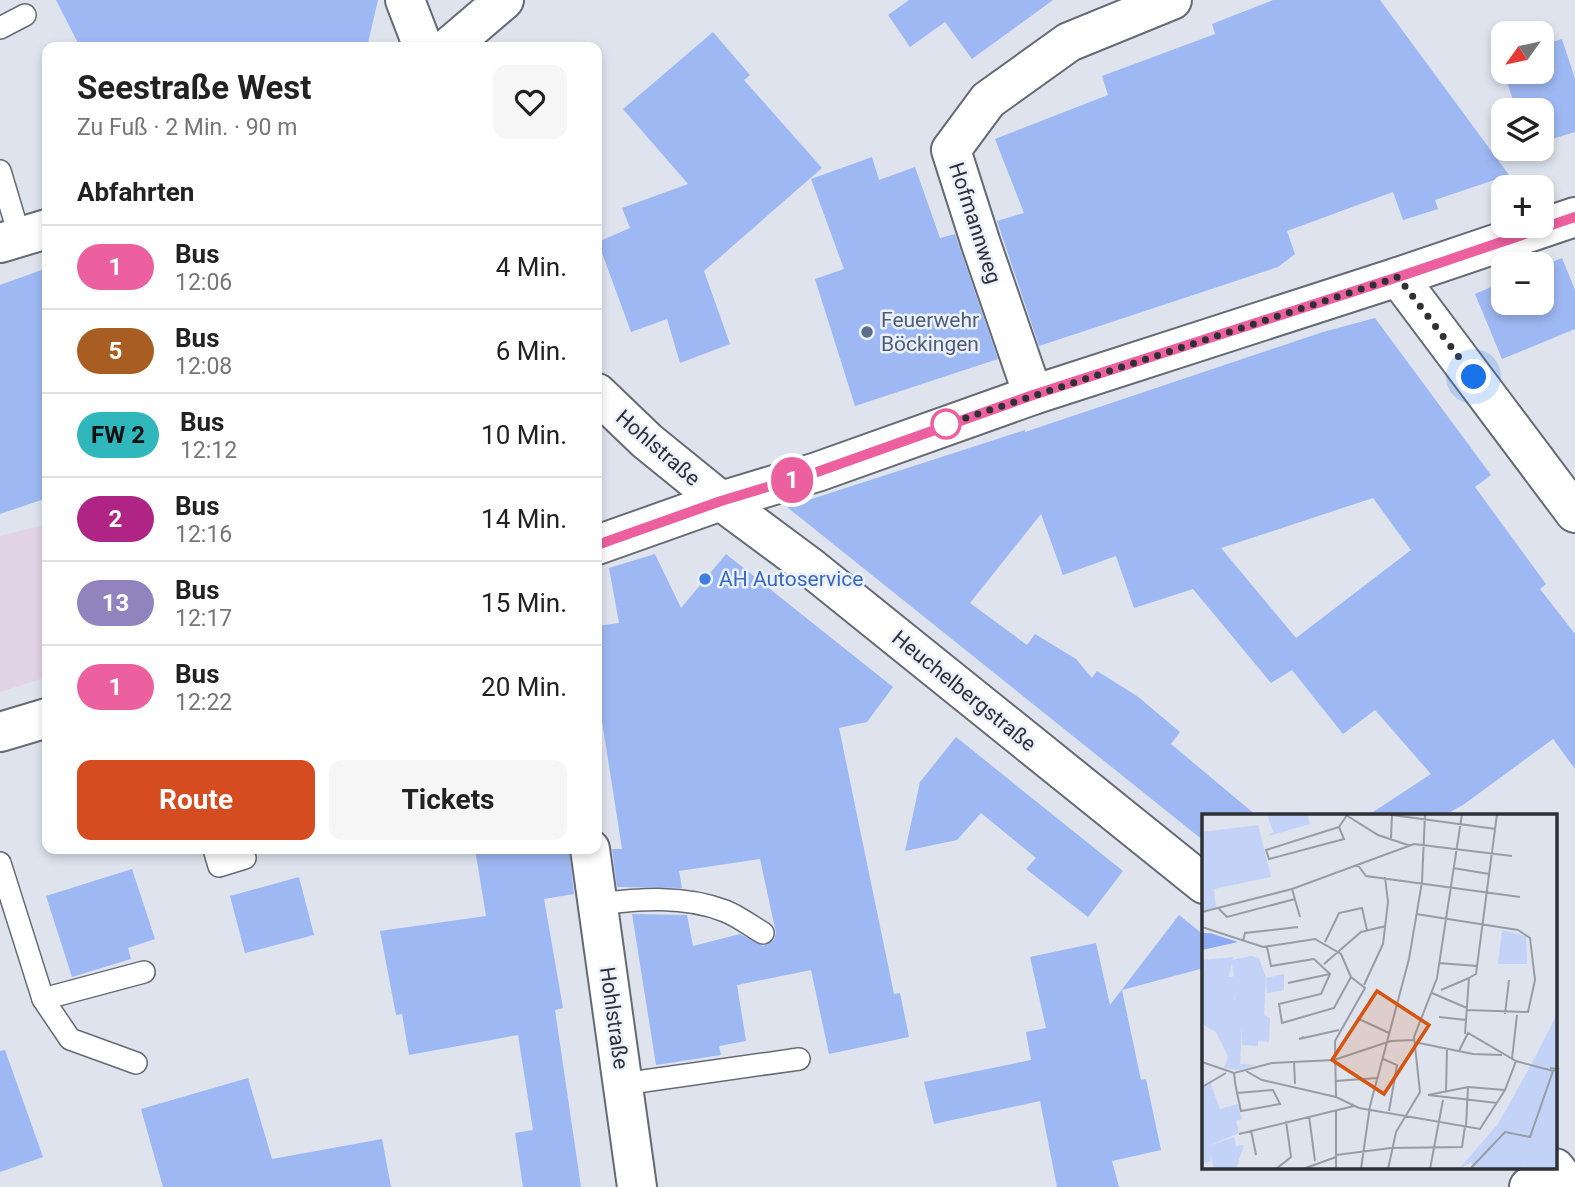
<!DOCTYPE html>
<html lang="de">
<head>
<meta charset="utf-8">
<style>
  :root { --surface:#fff; --page:#f6f6f6; --text:#222; --muted:#767676; --line:#e0e0e0; --accent:#d44c1f }
  body { margin:0; font-family:Roboto,sans-serif; background:var(--page); color:var(--text); height:100vh; display:flex; flex-direction:column; font-size:26px; white-space:nowrap }
  * { box-sizing:border-box; margin:0 }
  p { font-size:23px; color:var(--muted) }
  .icon { flex:none; width:38px; height:38px; fill:none; stroke:currentColor; stroke-width:2; stroke-linecap:round; stroke-linejoin:round }
  .map { position:relative; flex:1; overflow:hidden }
  .details { position:absolute; left:42px; top:42px; width:560px; height:812px; display:flex; flex-direction:column; background:var(--surface); border-radius:14px; box-shadow:0 4px 10px #0003 }
  .details>* { flex:none }
  .badge { padding:0 14px; border-radius:23px; font-size:24px; line-height:46px }
  .needle { width:46px; rotate:237deg }
  .buttons { position:absolute; left:1491px; top:21px; display:grid; gap:14px }
  .buttons a { display:grid; place-items:center; width:63px; height:63px; border-radius:14px; background:var(--surface); box-shadow:0 4px 10px #0003; font-size:35px }
  .you { position:absolute; width:35px; height:35px; margin:-18px; border:5px solid #fff; border-radius:50%; background:#1a73e8; box-shadow:0 0 0 10px #1a73e833 }
  .map>.badge { position:absolute; translate:-50% -50%; box-shadow:0 0 0 4px #fff }
  h2 { padding:0 35px; font-size:26px; line-height:63px }
  .round { display:grid; place-items:center; flex:none; width:74px; height:74px; border-radius:14px; background:var(--page) }
  .overview { display:flex; align-items:center; justify-content:space-between; height:119px; padding:0 35px }
  h1 { font-size:33px; font-weight:700; line-height:52px }
  .action { display:flex; gap:14px; margin-top:auto; padding:14px 35px }
  .action a { flex:1; height:80px; border-radius:14px; background:var(--accent); color:#fff; font-size:28px; font-weight:700; line-height:80px; text-align:center }
  .action a+a { background:var(--page); color:var(--text) }
  ul { padding:0; list-style:none }
  li { display:flex; align-items:center; gap:21px; height:84px; padding:0 35px; border-top:2px solid var(--line) }
  li div { flex:1 }
  li b { display:block; font-size:26px }
  li em { font-style:normal }
  li .badge { min-width:77px; font-weight:700; text-align:center }
  .map>svg:first-child { display:block }
</style>
</head>
<body>
<div class="map">
<svg width="1575" height="1187" viewBox="0 0 1575 1187">
  <rect width="100%" height="100%" fill="#dee3ee"/>
  <path fill="#e2d3e6" d="M 47,524 L 47,677 L 0,692 L 0,536 Z"/>
  <g fill="#9eb8f3" fill-rule="evenodd">
    <path d="M 56,0 L 378,0 L 367,47 L 80,47 Z"/>
    <path d="M 909,0 L 1053,0 L 972,59 L 945,22 L 910,47 L 888,15 Z"/>
    <path d="M 1273,0 L 1380,0 L 1509,175 L 1435,200 L 1438,209 L 1403,220 L 1393,192 L 1287,231 L 1295,254 L 1278,267 L 1039,346 L 997,221 L 1024,213 L 995,139 L 1108,95 L 1102,76 L 1215,34 L 1212,24 Z"/>
    <path d="M 713,32 L 750,75 L 744,80 L 822,168 L 704,271 L 730,344 L 680,363 L 667,319 L 631,332 L 598,242 L 630,228 L 622,208 L 688,184 L 623,109 Z"/>
    <path d="M 1562,39 L 1575,79 L 1575,132 L 1542,142 L 1542,110 L 1516,110 L 1504,72 L 1542,72 L 1542,45 Z"/>
    <path d="M 872,157 L 879,180 L 915,167 L 940,238 L 955,234 L 998,359 L 855,406 L 815,279 L 844,269 L 811,179 Z"/>
    <path d="M 1562,258 L 1575,290 L 1575,329 L 1502,359 L 1475,294 L 1503,282 L 1503,303 L 1542,303 L 1542,266 Z"/>
    <path d="M 47,268 L 47,498 L 0,514 L 0,285 Z"/>
    <path d="M 1375,318 L 1491,475 L 1475,487 L 1546,584 L 1540,589 L 1575,634 L 1575,769 L 1553,739 L 1463,805 L 1443,816 L 1367,816 L 1431,774 L 1375,710 L 1343,734 L 1292,670 L 1271,683 L 1193,589 L 1134,608 L 1116,556 L 1063,575 L 1041,514 L 970,603 L 1027,645 L 1035,634 L 1076,659 L 1092,678 L 1097,671 L 1137,696 L 1180,732 L 1171,744 L 1257,816 L 1204,816 L 1204,841 L 787,507 L 1025,430 L 1025,432 L 1323,332 ZM 1373,498 L 1411,550 L 1296,638 L 1221,548 Z"/>
    <path d="M 655,554 L 681,608 L 726,554 L 893,687 L 867,722 L 839,728 L 894,994 L 900,993 L 909,1037 L 829,1054 L 811,970 L 737,985 L 746,1041 L 719,1046 L 721,1055 L 656,1065 L 632,914 L 687,915 L 693,946 L 740,934 L 763,946 L 774,940 L 776,933 L 760,859 L 679,871 L 682,888 L 617,887 L 612,849 L 622,849 L 597,689 L 597,626 L 619,623 L 609,568 Z"/>
    <path d="M 956,737 L 1123,871 L 1088,917 L 1026,869 L 1036,858 L 981,813 L 957,840 L 905,851 L 920,782 Z"/>
    <path d="M 475,849 L 569,849 L 574,894 L 544,899 L 563,1008 L 555,1010 L 581,1187 L 523,1187 L 515,1133 L 533,1130 L 518,1035 L 409,1055 L 402,1014 L 396,1015 L 380,931 L 486,916 Z"/>
    <path d="M 132,869 L 155,939 L 128,948 L 131,959 L 72,977 L 46,896 Z"/>
    <path d="M 299,877 L 314,935 L 245,953 L 230,896 Z"/>
    <path d="M 1179,915 L 1204,935 L 1204,968 L 1122,990 L 1141,1080 L 1146,1079 L 1161,1150 L 1112,1161 L 1119,1187 L 1057,1187 L 1040,1101 L 934,1124 L 924,1082 L 1031,1060 L 1026,1032 L 1046,1028 L 1030,957 L 1096,943 L 1110,1005 Z"/>
    <path d="M 5,1050 L 43,1157 L 0,1172 L 0,1051 Z"/>
    <path d="M 248,1078 L 272,1159 L 382,1139 L 391,1187 L 163,1187 L 141,1109 Z"/>
  </g>
  <g fill="none" stroke-linecap="round" stroke-linejoin="round">
    <g stroke="#666a74" stroke-width="24">
      <g id="service">
        <path d="M 0,28 L 25,15"/>
        <path d="M 0,171 L 20,238"/>
        <path d="M 214,849 L 219,866 L 245,858"/>
        <path d="M 0,863 L 43,999 L 70,1039 L 136,1063"/>
        <path d="M 598,904 C 640,899 684,895 725,911 C 738,916 751,926 763,933"/>
        <path d="M 43,999 L 144,972"/>
        <path d="M 623,1084 L 799,1059"/>
      </g>
    </g>
    <g stroke="#666a74" stroke-width="42">
      <g id="minor">
        <path d="M 1398,277 L 1575,513"/>
        <path d="M 597,393 L 647,441 L 721,501 L 810,567 L 1204,884"/>
        <path d="M 1033,395 L 981,244 L 951,150 L 988,100 L 1069,42 L 1172,0"/>
        <path d="M 590,849 L 637,1187"/>
        <path d="M 1529,1187 L 1555,1168 L 1570,1187"/>
      </g>
    </g>
    <g stroke="#666a74" stroke-width="42">
      <g id="tertiary">
        <path d="M 405,0 L 423,47"/>
        <path d="M 449,47 L 504,0"/>
        <path d="M 0,243 L 47,229"/>
        <path d="M 597,545 L 721,501 L 817,472 L 1033,395 L 1398,277 L 1575,217"/>
        <path d="M 0,732 L 47,718"/>
      </g>
    </g>
    <use href="#service" stroke="#fff" stroke-width="21"/>
    <use href="#minor" stroke="#fff" stroke-width="38"/>
    <use href="#tertiary" stroke="#fff" stroke-width="38"/>
  </g>
  <g fill="none" stroke-linecap="round" stroke-linejoin="round">
    <g stroke="#fff" stroke-width="16">
      <path id="line" d="M 597,545 L 721,501 L 817,472 L 1033,395 L 1398,277 L 1575,217"/>
    </g>
    <use href="#line" stroke="#ec609f" stroke-width="10"/>
    <path stroke="#2f3136" stroke-width="7" stroke-dasharray="0 12.6" d="M 946,424 L 944,425 L 1398,277 L 1474,377"/>
  </g>
  <circle fill="#5c6f8a" stroke="#ebf0fc" stroke-width="2.5" cx="867" cy="332" r="7"/>
  <circle fill="#fff" stroke="#ec609f" stroke-width="3.5" cx="946" cy="424" r="14"/>
  <circle fill="#3f7fe0" stroke="#ebf0fc" stroke-width="2.5" cx="705" cy="579" r="7"/>
  <g text-anchor="middle" stroke-width="5" stroke-linejoin="round" paint-order="stroke">
    <g font-size="21" fill="#2f3136" stroke="#ebf0fc">
      <text transform="translate(975 223) rotate(72)" y="7">Hofmannweg</text>
      <text transform="translate(658 448) rotate(41)" y="7">Hohlstraße</text>
      <text transform="translate(964 691) rotate(39)" y="7">Heuchelbergstraße</text>
      <text transform="translate(614 1018) rotate(82)" y="7">Hohlstraße</text>
    </g>
    <g font-size="21" fill="#4e5e75" stroke="#ebf0fc" text-anchor="start">
      <text x="881" y="327">Feuerwehr<tspan x="881" dy="24">Böckingen</tspan></text>
    </g>
    <g font-size="21" fill="#366cbe" stroke="#ebf0fc" text-anchor="start">
      <text x="719" y="586">AH Autoservice</text>
    </g>
  </g>
  <g transform="translate(1202 814)">
    <rect width="355" height="355" fill="#dee3ee"/>
    <path d="M 82,160 L 82,176 L 65,179 L 64,164 ZM 330,249 L 354,249 L 355,259 L 320,355 L 272,355 L 269,348 L 257,355 L 296,310 Z" fill="#c3d3f7"/>
    <path d="M 0,119 L 8,119 L 36,128 L 0,136 Z" fill="#8cabf4"/>
    <path d="M 300,116 L 324,122 L 325,150 L 296,150 ZM 31,143 L 27,163 L 40,213 L 38,250 L 54,251 L 36,256 L 22,254 L 26,243 L 14,218 L 0,210 L 0,146 ZM 355,259 L 355,355 L 320,355 L 352,260 Z" fill="#c3d3f7"/>
    <path d="M 65,0 L 105,0 L 108,10 L 66,22 L 71,18 ZM 56,11 L 69,63 L 12,75 L 14,93 L 0,97 L 0,18 ZM 49,142 L 57,144 L 64,164 L 62,201 L 68,204 L 67,228 L 56,227 L 56,232 L 40,231 L 40,214 L 31,212 L 33,183 L 26,180 L 27,163 L 32,162 L 29,146 ZM 356,200 L 355,250 L 330,249 L 355,200 ZM 8,268 L 18,295 L 36,290 L 40,305 L 34,307 L 37,319 L 6,332 L 32,323 L 34,332 L 42,331 L 34,355 L 12,355 L 8,340 L 9,347 L 0,350 L 0,274 Z" fill="#c3d3f7"/>
    <path fill="none" stroke="#989ca4" stroke-width="2" d="M 144,1 L 176,21 L 209,32M 190,1 L 294,15M 137,13 L 64,36 L 67,45 L 142,25 L 137,13 L 145,1M 189,24 L 190,1M 155,50 L 164,62 L 318,83M 251,54 L 287,60M 90,75 L 98,103M 17,95 L 25,103 L 93,85M 0,98 L 90,75 L 212,30 L 310,42M 214,100 L 316,116 L 328,124 L 333,166 L 326,198 L 265,196M 0,113 L 61,133 L 113,125 L 139,140 L 149,163 L 163,174 L 133,227 L 134,283M 41,127 L 43,119 L 96,113M 123,128 L 137,99 L 160,94 L 165,116M 65,133 L 69,152 L 112,145 L 128,160 L 119,180 L 77,190 L 80,209 L 132,194 L 149,163M 237,149 L 275,152M 122,150 L 159,118 L 184,112M 86,169 L 128,160M 162,171 L 181,130 L 186,88 L 183,63M 239,176 L 267,164M 230,179 L 265,194M 303,200 L 307,166M 237,203 L 264,206M 155,204 L 187,219M 263,220 L 267,164 L 274,160 L 295,0M 102,223 L 97,225 L 137,216M 212,228 L 271,240 L 300,241M 257,237 L 266,219 L 314,247 L 351,257 L 355,255 L 348,254M 181,245 L 195,251 L 187,297M 310,245 L 315,201M 0,248 L 32,259 L 70,249 L 132,246 L 189,227 L 212,226M 92,248 L 93,270M 44,257 L 60,266 L 134,283 L 157,294 L 278,315 L 303,276 L 314,247M 32,259 L 33,268 L 35,279 L 39,297 L 78,290 L 71,276 L 35,279M 133,267 L 175,264M 0,273 L 24,259M 244,277 L 245,234M 226,281 L 266,273 L 303,276M 226,281 L 295,289M 107,302 L 113,347M 264,312 L 266,273M 49,316 L 54,341M 37,320 L 152,292M 134,341 L 189,334 L 260,333 L 263,312M 74,355 L 89,343 L 84,307M 101,355 L 134,343M 134,355 L 134,296M 159,355 L 168,292 L 207,145 L 220,68 L 223,0M 186,355 L 194,318 L 218,278 L 212,223 L 235,164 L 260,0M 228,355 L 241,286M 268,355 L 303,318 L 328,323 L 351,257"/>
    <path fill="#d65510" fill-opacity="0.15" stroke="#d65510" stroke-width="3.5" d="M 175,177 L 227,211 L 182,280 L 130,246 Z"/>
    <rect width="355" height="355" fill="none" stroke="#2f3136" stroke-width="3.5"/>
  </g>
</svg>
<div class="buttons">
<a><svg class="needle" viewBox="-14 -14 28 28"><path d="M0-13l5 13h-10z" fill="#e53935"/><path d="M0 13l5-13h-10z" fill="#767676"/></svg></a>
<a><svg class="icon" aria-label="layers" viewBox="0 0 24 24"><path d="M12 4l9 5-9 5-9-5zM3 14l9 5 9-5"/></svg></a>
<a>+</a>
<a>−</a>
</div>
<div class="you" style="left:1474px;top:377px"></div>
<b class="badge" style="left:792px;top:480px;background:#ec609f;color:#fff">1</b>
<section class="details">
<div class="overview"><div><h1>Seestraße West</h1><p>Zu Fuß · 2 Min. · 90 m</p></div><a class="round"><svg class="icon" aria-label="heart" viewBox="0 0 24 24"><path d="M12 20l-8-8c-3-5 5-10 8-4 3-6 11-1 8 4z"/></svg></a></div>
<h2>Abfahrten</h2>
<ul>
<li><span class="badge" style="background:#ec609f;color:#fff">1</span><div><b>Bus</b><p>12:06</p></div><em>4 Min.</em></li>
<li><span class="badge" style="background:#a85d22;color:#fff">5</span><div><b>Bus</b><p>12:08</p></div><em>6 Min.</em></li>
<li><span class="badge" style="background:#2fb7bc;color:#111">FW 2</span><div><b>Bus</b><p>12:12</p></div><em>10 Min.</em></li>
<li><span class="badge" style="background:#af2485;color:#fff">2</span><div><b>Bus</b><p>12:16</p></div><em>14 Min.</em></li>
<li><span class="badge" style="background:#9184be;color:#fff">13</span><div><b>Bus</b><p>12:17</p></div><em>15 Min.</em></li>
<li><span class="badge" style="background:#ec609f;color:#fff">1</span><div><b>Bus</b><p>12:22</p></div><em>20 Min.</em></li>
</ul>
<div class="action"><a>Route</a><a>Tickets</a></div>
</section>
</div>
</body>
</html>
